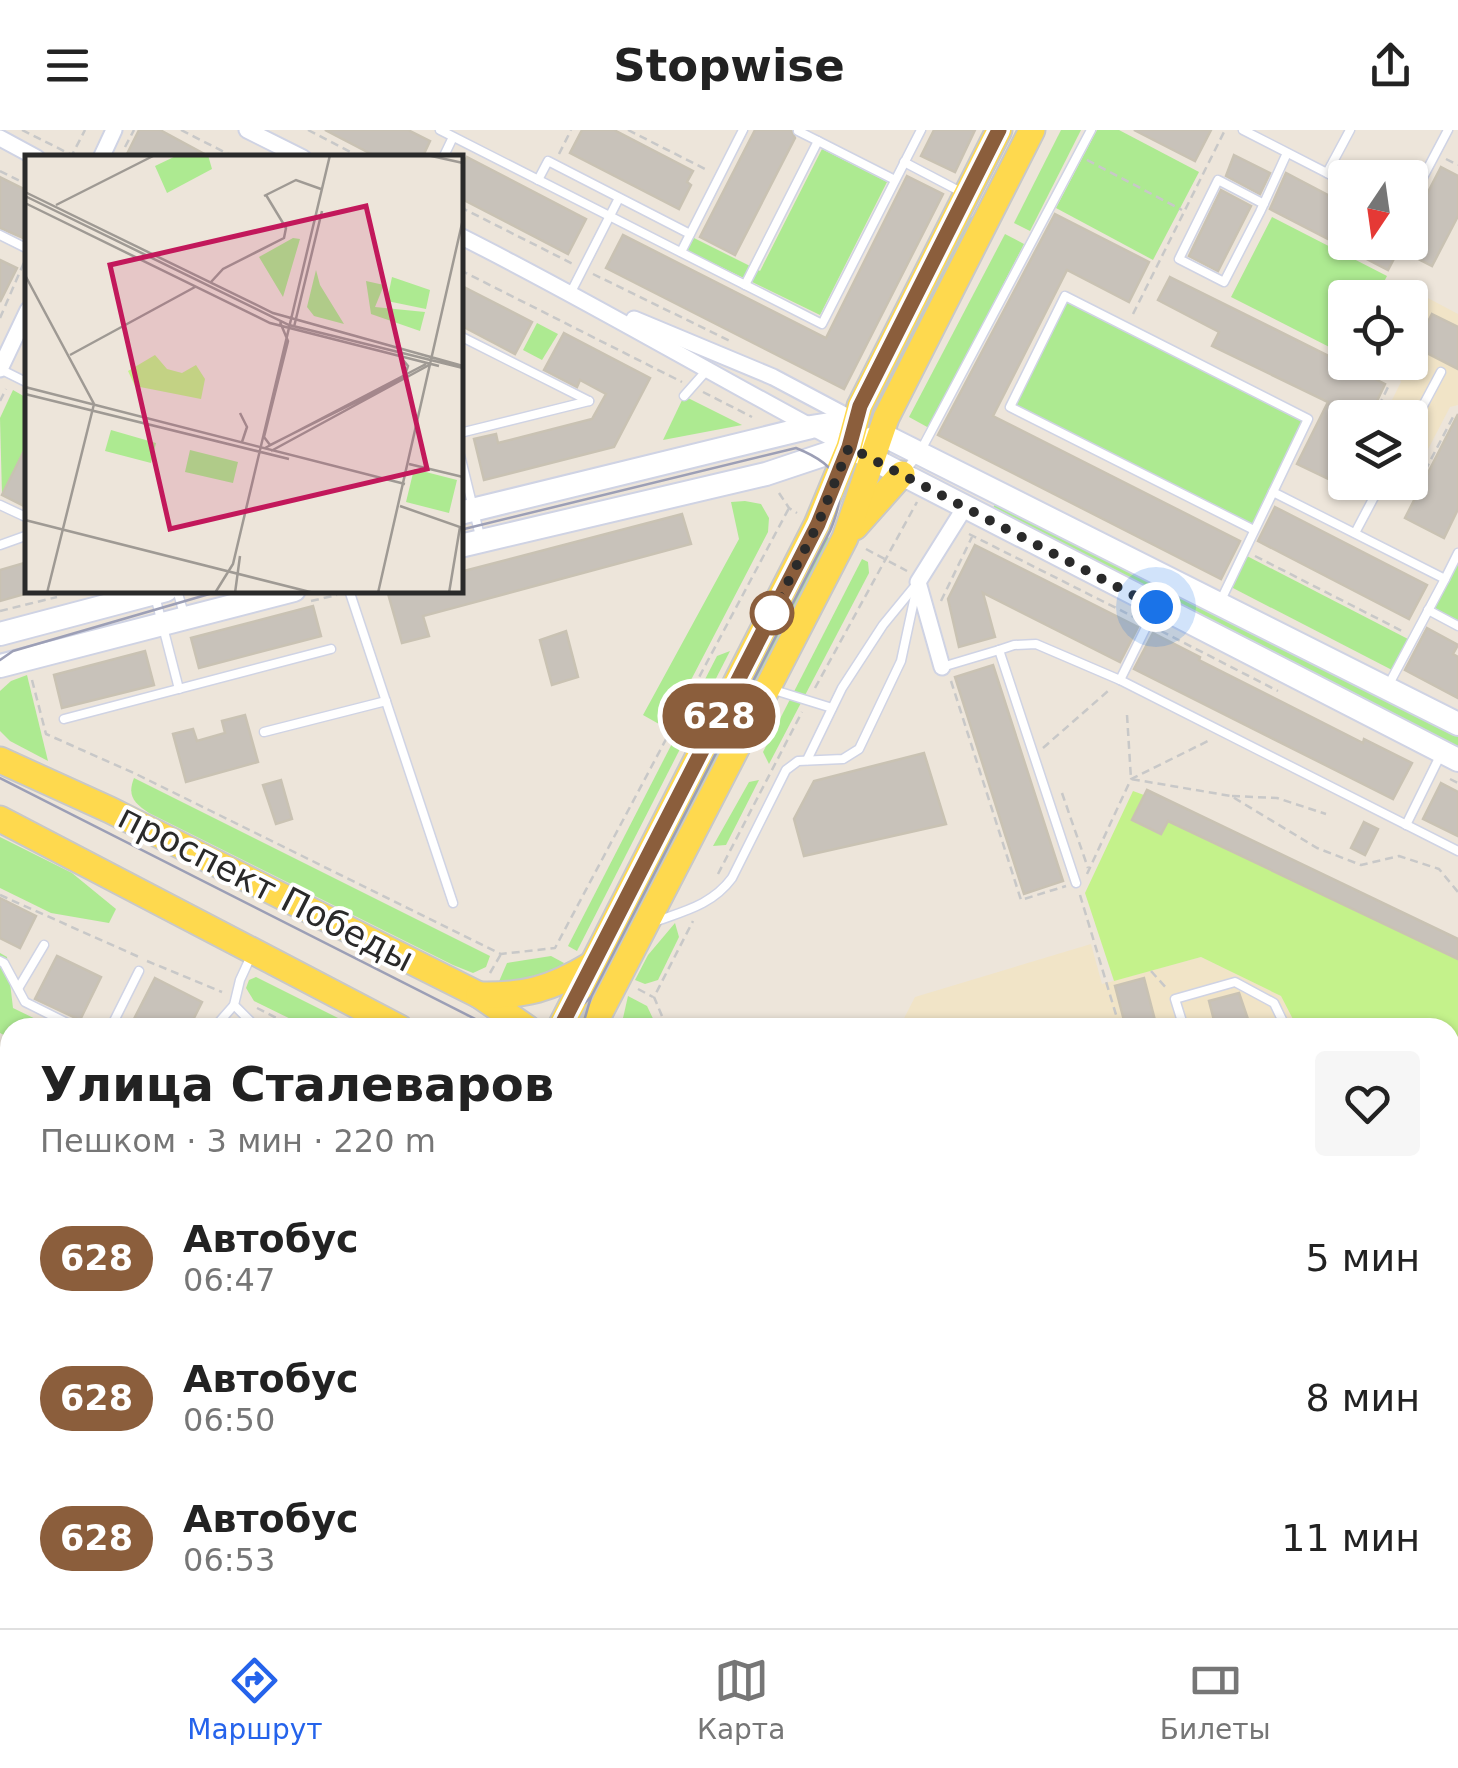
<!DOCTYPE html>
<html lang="ru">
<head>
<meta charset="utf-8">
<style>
  :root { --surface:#fff; --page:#f6f6f6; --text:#222; --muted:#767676; --line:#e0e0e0; --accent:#2563eb }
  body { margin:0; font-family:"DejaVu Sans",sans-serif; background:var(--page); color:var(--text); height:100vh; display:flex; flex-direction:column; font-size:38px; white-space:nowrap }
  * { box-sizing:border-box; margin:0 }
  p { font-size:32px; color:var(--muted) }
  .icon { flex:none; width:55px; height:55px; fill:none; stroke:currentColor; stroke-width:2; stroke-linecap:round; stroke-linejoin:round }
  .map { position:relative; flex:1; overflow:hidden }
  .drawer { position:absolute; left:0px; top:888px; width:1460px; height:612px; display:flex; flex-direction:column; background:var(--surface); border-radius:30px 30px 0 0; box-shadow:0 2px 8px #0004 }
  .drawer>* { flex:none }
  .badge { padding:0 20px; border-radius:32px; font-size:35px; line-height:65px }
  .needle { width:65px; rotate:193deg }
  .tools { position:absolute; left:1328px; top:30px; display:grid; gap:20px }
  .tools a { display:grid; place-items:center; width:100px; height:100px; border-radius:10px; background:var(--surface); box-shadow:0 2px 8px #0004; font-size:50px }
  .you { position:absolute; width:50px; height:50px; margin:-25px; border:8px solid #fff; border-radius:50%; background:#1a73e8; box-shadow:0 0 0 15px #1a73e833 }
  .map>.badge { position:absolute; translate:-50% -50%; box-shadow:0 0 0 5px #fff }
  .round { display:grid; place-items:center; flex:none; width:105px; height:105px; border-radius:10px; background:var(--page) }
  .head { display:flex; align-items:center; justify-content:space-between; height:170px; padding:0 40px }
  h1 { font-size:48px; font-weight:700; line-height:75px }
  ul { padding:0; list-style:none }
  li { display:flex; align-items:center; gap:30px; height:140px; padding:0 40px }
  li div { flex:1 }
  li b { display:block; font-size:38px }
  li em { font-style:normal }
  li .badge { min-width:110px; font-weight:700; text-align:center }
  header { display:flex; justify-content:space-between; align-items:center; height:130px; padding:0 40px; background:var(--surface); font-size:45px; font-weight:700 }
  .tab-bar { display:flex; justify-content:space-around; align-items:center; height:140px; border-top:2px solid var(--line); background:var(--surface); font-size:28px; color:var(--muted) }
  .tab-bar a { display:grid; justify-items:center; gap:5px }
  .tab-bar .active { color:var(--accent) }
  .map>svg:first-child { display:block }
</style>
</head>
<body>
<header><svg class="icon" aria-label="menu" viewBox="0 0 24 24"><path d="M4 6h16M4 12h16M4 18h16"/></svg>Stopwise<svg class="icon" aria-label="share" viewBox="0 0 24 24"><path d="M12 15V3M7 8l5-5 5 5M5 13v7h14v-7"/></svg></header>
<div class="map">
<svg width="1458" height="1498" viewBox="0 0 1458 1498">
  <rect width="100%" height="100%" fill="#ede5da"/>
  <g fill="#f1e4c7">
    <path d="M 1424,166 L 1458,184 L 1458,275 L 1450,277 L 1425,325 L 1410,318 L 1410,288 L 1383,288 L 1401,252 L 1394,233 L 1410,232 L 1410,190 Z"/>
    <path d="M 1091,814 L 1102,854 L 1201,827 L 1281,866 L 1297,897 L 899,898 L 915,867 Z"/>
  </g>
  <g fill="#adea91">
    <path d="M 1061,0 L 1081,0 L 1030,101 L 1014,93 Z"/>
    <path d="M 1097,0 L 1119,0 L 1199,42 L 1153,130 L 1056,78 Z"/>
    <path d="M 822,19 L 887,52 L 820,185 L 686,120 L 694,108 L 760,141 Z"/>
    <path d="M 965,84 L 975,89 L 880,273 L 870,268 Z"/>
    <path d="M 1272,87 L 1387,146 L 1376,167 L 1345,168 L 1345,225 L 1231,167 Z"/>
    <path d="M 1005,104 L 1024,114 L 929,298 L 909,287 Z"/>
    <path d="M 1065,166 L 1308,289 L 1254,400 L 1010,277 Z"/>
    <path d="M 537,193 L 558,204 L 542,230 L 523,220 Z"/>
    <path d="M 13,260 L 27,268 L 27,313 L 2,365 L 0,288 Z"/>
    <path d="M 684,266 L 742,295 L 663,310 Z"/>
    <path d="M 745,371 L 761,374 L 769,388 L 768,402 L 666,598 L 643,585 L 739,409 L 731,372 Z"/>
    <path d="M 996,372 L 1004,373 L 1458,605 L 1458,621 L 997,385 L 993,378 Z"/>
    <path d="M 823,404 L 832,410 L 612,840 L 602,834 Z"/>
    <path d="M 1247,426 L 1408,509 L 1392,540 L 1231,457 Z"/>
    <path d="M 1458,428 L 1458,493 L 1431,480 Z"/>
    <path d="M 862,429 L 868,432 L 869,443 L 769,634 L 763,622 Z"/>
    <path d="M 730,521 L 577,821 L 568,816 L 717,526 Z"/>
    <path d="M 27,545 L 48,631 L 10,611 L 0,601 L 0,561 L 11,551 Z"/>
    <path d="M 134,648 L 490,826 L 486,837 L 473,843 L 453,835 L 149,683 C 134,673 127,666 134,648 Z"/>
    <path d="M 759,650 L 726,715 L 713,716 L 749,652 Z"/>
    <path d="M 0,707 L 72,743 L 116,779 L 109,793 L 51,783 L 0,758 Z"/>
    <path d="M 675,793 L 679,807 L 658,850 L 645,854 L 635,850 L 648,825 Z"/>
    <path d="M 0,823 L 7,827 L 13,878 L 52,897 L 10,898 L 10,908 L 0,903 Z"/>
    <path d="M 551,826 L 564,833 L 555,844 L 497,856 L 507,833 Z"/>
    <path d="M 256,847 L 356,897 L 307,897 L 254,871 L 246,858 L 249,850 Z"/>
    <path d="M 628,866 L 647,876 L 657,897 L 621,897 Z"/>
  </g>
  <path fill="#c4f28b" d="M 1147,660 L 1458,809 L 1458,913 L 1450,915 L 1450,898 L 1297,897 L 1281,866 L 1201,827 L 1114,851 L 1085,763 L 1133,661 L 1144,665 Z"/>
  <g fill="#c8c2ba" stroke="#c9c2b3" stroke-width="2.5">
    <path d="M 139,0 L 160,0 L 212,28 L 125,28 Z"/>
    <path d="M 325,0 L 408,0 L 430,11 L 422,28 L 379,28 Z"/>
    <path d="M 582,0 L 614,0 L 693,41 L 687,52 L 691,55 L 679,79 L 570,23 Z"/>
    <path d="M 755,0 L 791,0 L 795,8 L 735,125 L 700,107 Z"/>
    <path d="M 934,0 L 975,0 L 955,42 L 921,26 Z"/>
    <path d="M 1134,0 L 1211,0 L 1195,31 Z"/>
    <path d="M 1234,25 L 1270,43 L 1260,64 L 1226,46 Z"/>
    <path d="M 467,27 L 586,89 L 568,124 L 460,68 L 460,41 Z"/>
    <path d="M 1441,37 L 1458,46 L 1458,86 L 1432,136 L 1399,119 L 1388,140 L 1270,79 L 1286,43 L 1345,74 L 1345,112 L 1410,112 L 1410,97 Z"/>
    <path d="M 907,46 L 943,64 L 844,259 L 606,138 L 623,105 L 826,208 Z"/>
    <path d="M 0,47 L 28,61 L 28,110 L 0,98 Z"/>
    <path d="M 1221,60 L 1251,76 L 1218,141 L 1189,126 Z"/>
    <path d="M 1055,84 L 1149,132 L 1129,172 L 1067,140 L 993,286 L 1240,411 L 1221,449 L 938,305 Z"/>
    <path d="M 0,130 L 17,138 L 0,172 Z"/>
    <path d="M 1170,147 L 1385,254 L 1369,288 L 1345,288 L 1345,336 L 1337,353 L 1297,334 L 1328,272 L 1212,216 L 1219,202 L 1158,170 Z"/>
    <path d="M 460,155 L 532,192 L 515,224 L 460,195 Z"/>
    <path d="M 1432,184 L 1458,197 L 1458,239 L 1415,217 Z"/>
    <path d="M 564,203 L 650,248 L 614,317 L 484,350 L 474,309 L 496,304 L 498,313 L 592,289 L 606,264 L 580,250 L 577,257 L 544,240 Z"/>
    <path d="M 1458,284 L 1458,379 L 1444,408 L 1405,388 Z"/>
    <path d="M 28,313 L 28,378 L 2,365 Z"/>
    <path d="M 1275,377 L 1427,455 L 1409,489 L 1258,411 Z"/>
    <path d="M 682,384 L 691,414 L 423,486 L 429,506 L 402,513 L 387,460 L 460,460 L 460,442 Z"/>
    <path d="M 975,415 L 1138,497 L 1120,532 L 983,463 L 995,507 L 959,517 L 948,469 Z"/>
    <path d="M 28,432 L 28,463 L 0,471 L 0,440 Z"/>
    <path d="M 313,476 L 321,506 L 199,538 L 191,508 Z"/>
    <path d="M 1427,498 L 1458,515 L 1453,524 L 1458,527 L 1458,568 L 1405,540 Z"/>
    <path d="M 566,501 L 578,547 L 552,555 L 540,510 Z"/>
    <path d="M 1153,503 L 1200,527 L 1199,530 L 1363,613 L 1364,609 L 1412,633 L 1393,669 L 1134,539 Z"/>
    <path d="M 145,521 L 154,555 L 62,578 L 54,545 Z"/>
    <path d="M 993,535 L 1063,751 L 1024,764 L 955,547 Z"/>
    <path d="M 245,585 L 258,632 L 186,652 L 173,604 L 193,599 L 197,611 L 225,603 L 222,591 Z"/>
    <path d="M 924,623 L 946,694 L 804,726 L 794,689 L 814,651 Z"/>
    <path d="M 281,650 L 292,689 L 276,694 L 263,655 Z"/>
    <path d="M 1441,653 L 1458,662 L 1458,706 L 1423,689 Z"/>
    <path d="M 1147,660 L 1458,809 L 1458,829 L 1168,691 L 1161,704 L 1132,690 Z"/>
    <path d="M 1364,692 L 1378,699 L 1365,725 L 1351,718 Z"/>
    <path d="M 0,768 L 36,786 L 20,818 L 0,808 Z"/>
    <path d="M 57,826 L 101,847 L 80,890 L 35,869 Z"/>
    <path d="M 155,848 L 202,872 L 189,898 L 151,898 L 134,889 Z"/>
    <path d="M 1144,848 L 1157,898 L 1126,898 L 1115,856 Z"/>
    <path d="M 1239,863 L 1251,898 L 1216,898 L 1209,871 Z"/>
  </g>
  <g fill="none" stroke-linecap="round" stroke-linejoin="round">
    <g stroke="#cfd3e4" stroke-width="11">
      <g id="lane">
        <path d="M 440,0 L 822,194 L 921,0"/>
        <path d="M 1243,0 L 1327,43 L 1350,0"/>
        <path d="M 798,1 L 818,11"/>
        <path d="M 443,28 L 453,7"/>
        <path d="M 904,32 L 963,63"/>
        <path d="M 1327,43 L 1345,53"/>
        <path d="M 538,50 L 548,31 L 690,104"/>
        <path d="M 1410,72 L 1448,0"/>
        <path d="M 1264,74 L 1218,50 L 1179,129 L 1224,152 L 1260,82 C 1269,62 1278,43 1287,23"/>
        <path d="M 0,105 L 28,119"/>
        <path d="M 681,122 L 743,0"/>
        <path d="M 745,155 L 818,11 L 895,50"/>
        <path d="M 571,162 L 619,68"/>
        <path d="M 460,206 L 589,271"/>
        <path d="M 0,239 L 28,253"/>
        <path d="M 684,266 L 707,240"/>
        <path d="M 1410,300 L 1441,242"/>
        <path d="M 460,303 L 589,271"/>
        <path d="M 460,325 L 480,406"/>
        <path d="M 905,341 L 920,322 L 1091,0"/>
        <path d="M 0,375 L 28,388"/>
        <path d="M 1254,400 L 1010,277 L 1065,166 L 1308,289 L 1273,362"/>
        <path d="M 1355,403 L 1382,352"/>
        <path d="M 0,415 L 28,405"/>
        <path d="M 1445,449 L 1458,423"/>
        <path d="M 177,460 L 184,484"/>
        <path d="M 349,460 L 453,773"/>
        <path d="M 155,466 L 179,559"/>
        <path d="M 1221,470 L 1273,362 L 1445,449 L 1389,554"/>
        <path d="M 1428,480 L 1458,496"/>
        <path d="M 942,537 L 999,520"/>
        <path d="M 1120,550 L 1156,477"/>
        <path d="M 774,560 L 832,578"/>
        <path d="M 64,589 L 331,519"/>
        <path d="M 264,602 L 386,571"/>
        <path d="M 807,630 L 842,558 L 883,495 L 915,456"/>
        <path d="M 1406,695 L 1440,626"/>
        <path d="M 1076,753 L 999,520 L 1014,515 L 1036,514 L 1120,550 L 1458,721"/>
        <path d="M 654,792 C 684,781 712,775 732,748 L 786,640 L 798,631 L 843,629 L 859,619 L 901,531 L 916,461"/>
        <path d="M 251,826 L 240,850 L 234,875 L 257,898"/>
        <path d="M 0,831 L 4,833 L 25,872 L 77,898"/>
        <path d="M 19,857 L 44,815"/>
        <path d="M 113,893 L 139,841"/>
        <path d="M 84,898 L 113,893 L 122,898"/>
        <path d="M 214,898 L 234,875"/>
        <path d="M 1184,898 L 1175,869 L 1235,852 L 1274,873 L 1286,898"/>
        <path d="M 0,944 L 10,949"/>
        <path d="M 0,1118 L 10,1123"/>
        <path d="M 1454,1211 L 1455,1245"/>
        <path d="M 1450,1308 L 1458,1306"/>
        <path d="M 710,1490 L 713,1498"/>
        <path d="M 1376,1490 L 1385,1498"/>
        <path d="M 49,1498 L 53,1490"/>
        <path d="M 68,1498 L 70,1495 L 76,1498"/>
      </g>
    </g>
    <g stroke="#cfd3e4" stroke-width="19">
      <g id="street">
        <path d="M 247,0 L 303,28"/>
        <path d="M 0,8 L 37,28"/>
        <path d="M 101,28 L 114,0"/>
        <path d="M 460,106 C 592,172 718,248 849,317"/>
        <path d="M 634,189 L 773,247 L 854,290"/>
        <path d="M 0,239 L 28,180"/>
        <path d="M 942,537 L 918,452 L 965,377"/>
        <path d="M 1450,1156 L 1458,1154"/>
        <path d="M 464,1490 L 468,1498"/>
      </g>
    </g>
    <g stroke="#cfd3e4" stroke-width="26">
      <g id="secondary">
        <path d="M 857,321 L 1458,630"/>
        <path d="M 460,383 L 811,297 L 855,290"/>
        <path d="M 460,416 L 766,344 L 883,305 L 1458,594"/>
        <path d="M 0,504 L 166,460"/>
        <path d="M 0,536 L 294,460"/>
        <path d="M 1186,1490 L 1196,1498"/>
        <path d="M 1284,1490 L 1294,1498"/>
      </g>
    </g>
    <g stroke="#c8c8c8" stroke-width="29">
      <g id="primary">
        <path d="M 855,397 L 902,344"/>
        <path d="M 0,630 L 110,680 L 479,865 L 527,898"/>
        <path d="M 0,689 L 400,898"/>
        <path d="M 479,865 C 525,866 551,859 591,835"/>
        <path d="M 560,898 L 817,394 L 849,317 L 860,276 L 999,0"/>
        <path d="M 592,898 L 845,408 L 886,288 L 1032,0"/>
        <path d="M 260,1498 L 264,1490"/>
        <path d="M 298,1498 L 302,1490"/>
      </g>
    </g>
    <g stroke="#c8c8c8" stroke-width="2.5" stroke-dasharray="8 5" stroke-linecap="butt">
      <path d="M 22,0 L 72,25 L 85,0"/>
      <path d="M 181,0 L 236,28"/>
      <path d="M 308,0 L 362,28"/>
      <path d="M 628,0 L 707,40"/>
      <path d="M 125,17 L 134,0"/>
      <path d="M 559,24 L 571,0"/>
      <path d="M 1446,29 L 1458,35"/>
      <path d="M 1087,30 L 1182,80"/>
      <path d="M 0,41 L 28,55"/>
      <path d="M 460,77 L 573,134"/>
      <path d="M 460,140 L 682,252"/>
      <path d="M 593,144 L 730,211"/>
      <path d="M 1133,184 L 1225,0"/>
      <path d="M 0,188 L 25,130"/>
      <path d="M 703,262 L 752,287"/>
      <path d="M 0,271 L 6,259"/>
      <path d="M 1373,288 L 1389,255"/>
      <path d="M 1410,335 L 1427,337 L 1453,287"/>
      <path d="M 779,363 L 789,378 L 797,383"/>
      <path d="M 969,404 L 1136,488"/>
      <path d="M 866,419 L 907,441"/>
      <path d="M 1255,426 L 1404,502"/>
      <path d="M 311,471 L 337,465"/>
      <path d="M 941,471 L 972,407"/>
      <path d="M 0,481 L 57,467"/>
      <path d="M 1161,501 L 1278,561"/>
      <path d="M 32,550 L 46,604 L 134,643 L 501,824 L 555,818 L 789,378"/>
      <path d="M 951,551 L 1021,770 L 1066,756"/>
      <path d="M 815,558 L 917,372"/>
      <path d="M 1127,585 L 1131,649 L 1231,666 L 1317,718 L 1361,735 L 1399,726 L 1439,739 L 1458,762"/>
      <path d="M 1043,618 L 1108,561"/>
      <path d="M 1450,649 L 1458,653"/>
      <path d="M 1062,663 L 1088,738"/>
      <path d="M 1232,666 L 1277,668 L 1326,684"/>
      <path d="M 718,744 L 802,582"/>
      <path d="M 1087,744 L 1131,649 L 1210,610"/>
      <path d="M 0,765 L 139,827"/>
      <path d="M 1080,765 L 1120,898"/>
      <path d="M 147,831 L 222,862"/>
      <path d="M 1151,841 L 1168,860"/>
      <path d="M 490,843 L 501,824"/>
      <path d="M 638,859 L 653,867"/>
      <path d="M 257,878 L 296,898"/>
      <path d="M 461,898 L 467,886"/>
      <path d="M 667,898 L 654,867 L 693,791"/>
      <path d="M 1110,1490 L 1120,1498"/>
      <path d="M 1148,1490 L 1157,1498"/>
      <path d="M 1350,1490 L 1360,1498"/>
      <path d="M 216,1498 L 220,1490"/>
      <path d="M 338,1498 L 342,1490"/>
      <path d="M 844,1498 L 851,1490"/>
    </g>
    <use href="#lane" stroke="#fff" stroke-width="8"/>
    <use href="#street" stroke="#fff" stroke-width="15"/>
    <use href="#secondary" stroke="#fff" stroke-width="22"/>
    <use href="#primary" stroke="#fed94e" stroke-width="25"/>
    <g stroke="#9c9fb6" stroke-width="2.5">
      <path d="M 460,400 L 796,318 C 841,336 849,356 830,401 L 591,867 L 582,898"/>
      <path d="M 0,530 L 13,521 L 223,460"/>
      <path d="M 0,648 L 493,898"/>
      <path d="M 551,898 L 561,894 L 591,867"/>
      <path d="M 1231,1490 L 1241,1498"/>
    </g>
  </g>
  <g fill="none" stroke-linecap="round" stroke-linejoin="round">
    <g stroke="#fff" stroke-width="22">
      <path id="line" d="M 560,898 L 818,394 L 849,317 L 860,276 L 999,0"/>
    </g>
    <use href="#line" stroke="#8b5e3c" stroke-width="15"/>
    <path stroke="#2a2a2a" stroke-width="10" stroke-dasharray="0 18" d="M 772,483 L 818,394 L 849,317 L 1156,477"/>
  </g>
  <circle fill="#fff" stroke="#8b5e3c" stroke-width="5" cx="772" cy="483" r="20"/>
  <g text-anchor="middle" stroke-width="8" stroke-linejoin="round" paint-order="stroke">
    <g font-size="35" fill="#2a2a2a" stroke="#fff">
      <text transform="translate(266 758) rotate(27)" y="12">проспект Победы</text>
    </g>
  </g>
  <g transform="translate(25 25)">
    <rect width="438" height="438" fill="#ede5da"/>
    <path d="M 153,0 L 183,0 L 187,14 L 142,38 L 130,11 ZM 268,83 L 275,84 L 258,142 L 234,102 ZM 291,115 L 295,130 L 319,169 L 289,161 L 282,152 ZM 367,122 L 405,135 L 401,154 L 362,146 ZM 341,126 L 359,130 L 350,152 L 400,157 L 395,176 L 346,159 ZM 86,275 L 131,288 L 126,308 L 80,296 ZM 165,295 L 213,307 L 208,328 L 160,317 ZM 389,314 L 432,325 L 424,358 L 381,347 Z" fill="#adea91"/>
    <path d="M 130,200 L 142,214 L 157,218 L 171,210 L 180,224 L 176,244 L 110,231 L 103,216 Z" fill="#c4f28b"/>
    <path fill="none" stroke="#9f9a94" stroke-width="2.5" d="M 402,0 L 438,8M 0,37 L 248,158 L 438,211M 0,41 L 264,170 L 438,213M 239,41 L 271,25 L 296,34M 0,48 L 245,168 L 414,211M 31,50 L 130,0M 0,120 L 69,249 L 22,438M 186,127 L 198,114 L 259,83 L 261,73 L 241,40M 255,167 L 263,186 L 239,282 L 245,290 L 379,223 L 383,211 L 374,200M 269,172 L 297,56M 45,200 L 170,132M 0,232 L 380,329M 0,239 L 264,304M 215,258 L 222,272 L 217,287M 240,293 L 401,209M 246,296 L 406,209M 384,309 L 438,322M 375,351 L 435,372 L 424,438M 0,365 L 289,438M 190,438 L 208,409 L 305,0M 210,438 L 215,401M 353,438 L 438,64"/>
    <path fill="#c2185b" fill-opacity="0.15" stroke="#c2185b" stroke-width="5" d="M 341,51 L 402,314 L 145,374 L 85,110 Z"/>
    <rect width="438" height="438" fill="none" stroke="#2a2a2a" stroke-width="5"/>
  </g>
</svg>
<div class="tools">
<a><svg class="needle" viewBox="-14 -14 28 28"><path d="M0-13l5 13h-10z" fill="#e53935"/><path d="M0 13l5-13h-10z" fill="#767676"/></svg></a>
<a><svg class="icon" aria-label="locate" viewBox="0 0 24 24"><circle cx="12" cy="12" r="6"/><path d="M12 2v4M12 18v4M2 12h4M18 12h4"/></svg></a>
<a><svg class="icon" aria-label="layers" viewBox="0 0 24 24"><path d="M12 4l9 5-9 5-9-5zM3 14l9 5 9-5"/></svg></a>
</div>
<div class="you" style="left:1156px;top:477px"></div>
<b class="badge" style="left:719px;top:586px;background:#8b5e3c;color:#fff">628</b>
<section class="drawer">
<div class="head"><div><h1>Улица Сталеваров</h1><p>Пешком · 3 мин · 220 m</p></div><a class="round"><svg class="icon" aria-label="heart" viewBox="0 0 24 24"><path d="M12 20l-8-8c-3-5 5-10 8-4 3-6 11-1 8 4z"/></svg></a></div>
<ul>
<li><span class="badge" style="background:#8b5e3c;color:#fff">628</span><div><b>Автобус</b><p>06:47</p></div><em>5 мин</em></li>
<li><span class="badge" style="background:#8b5e3c;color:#fff">628</span><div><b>Автобус</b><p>06:50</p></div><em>8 мин</em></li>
<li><span class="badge" style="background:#8b5e3c;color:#fff">628</span><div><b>Автобус</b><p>06:53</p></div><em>11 мин</em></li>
</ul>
</section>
</div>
<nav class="tab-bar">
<a class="active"><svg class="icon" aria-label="directions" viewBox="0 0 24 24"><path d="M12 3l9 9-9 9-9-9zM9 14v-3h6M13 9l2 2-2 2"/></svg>Маршрут</a>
<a><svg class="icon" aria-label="map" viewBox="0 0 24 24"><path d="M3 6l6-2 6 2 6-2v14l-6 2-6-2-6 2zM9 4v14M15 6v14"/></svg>Карта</a>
<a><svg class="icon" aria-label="tickets" viewBox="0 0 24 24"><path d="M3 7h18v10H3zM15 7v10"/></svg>Билеты</a>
</nav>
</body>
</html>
